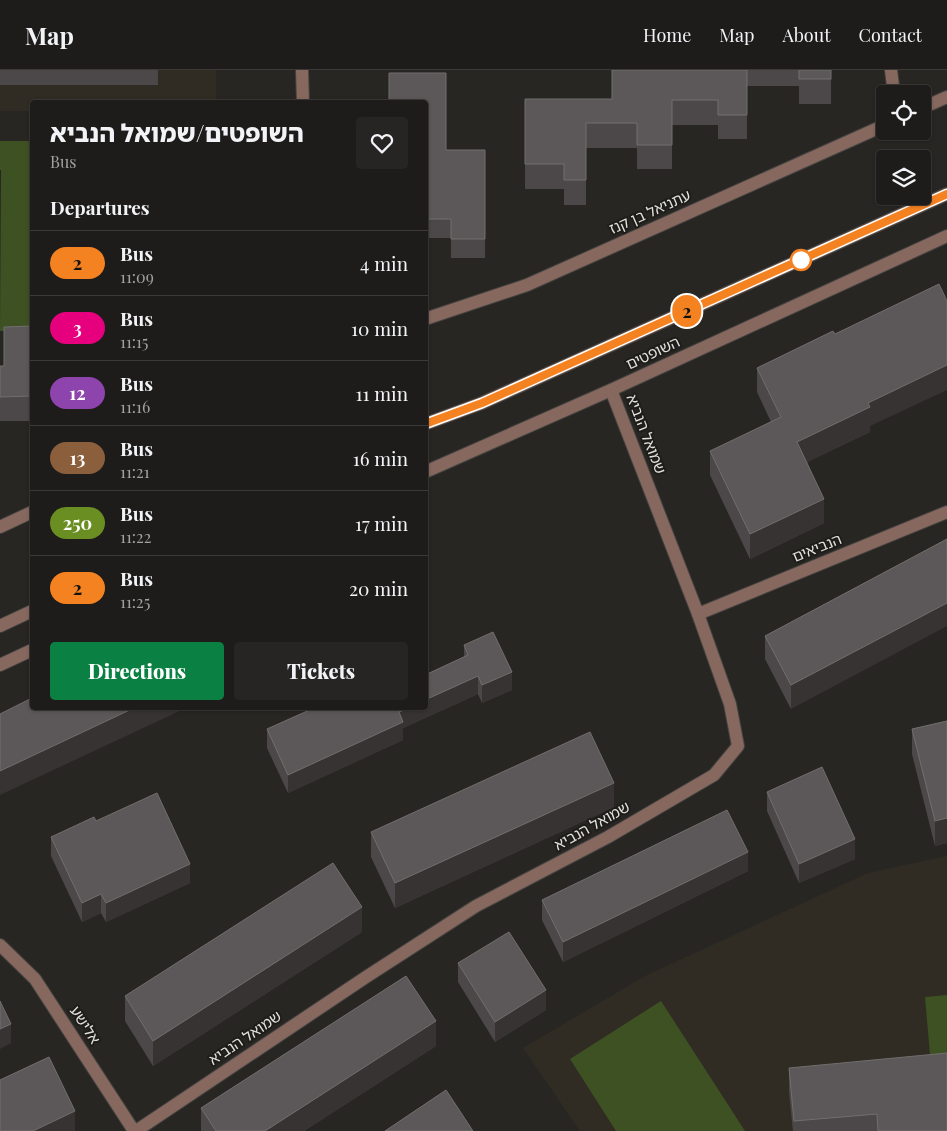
<!DOCTYPE html>
<html lang="en">
<head>
<meta charset="utf-8">
<style>
  :root { --surface:#1e1c1a; --page:#262523; --text:#f1f3f6; --muted:#a1a1a2; --line:#3c3a39; --accent:#0b8043 }
  body { margin:0; font-family:"Playfair Display","Noto Sans Hebrew",serif; background:var(--page); color:var(--text); height:100vh; display:flex; flex-direction:column; font-size:19px; white-space:nowrap }
  * { box-sizing:border-box; margin:0 }
  p { font-size:16px; color:var(--muted) }
  .icon { flex:none; width:28px; height:28px; fill:none; stroke:currentColor; stroke-width:2; stroke-linecap:round; stroke-linejoin:round }
  .map { position:relative; flex:1; overflow:hidden }
  .side { position:absolute; left:30px; top:30px; width:398px; height:610px; display:flex; flex-direction:column; background:var(--surface); border-radius:5px; box-shadow:0 1px 4px #0004,0 0 0 1px var(--line) }
  .side>* { flex:none }
  .badge { padding:0 10px; border-radius:16px; font-size:18px; line-height:32px }
  .fabs { position:absolute; left:876px; top:15px; display:grid; gap:10px }
  .fabs a { display:grid; place-items:center; width:55px; height:55px; border-radius:5px; background:var(--surface); box-shadow:0 1px 4px #0004,0 0 0 1px var(--line); font-size:25px }
  .map>.badge { position:absolute; translate:-50% -50%; box-shadow:0 0 0 2px #fff }
  h2 { padding:0 20px; font-size:19px; line-height:45px }
  .round { display:grid; place-items:center; flex:none; width:52px; height:52px; border-radius:5px; background:var(--page) }
  .headline { display:flex; align-items:center; justify-content:space-between; height:85px; padding:0 20px }
  h1 { font-size:24px; font-weight:800; line-height:38px }
  .action { display:flex; gap:10px; margin-top:auto; padding:10px 20px }
  .action a { flex:1; height:58px; border-radius:5px; background:var(--accent); color:#fff; font-size:20px; font-weight:800; line-height:58px; text-align:center }
  .action a+a { background:var(--page); color:var(--text) }
  ul { padding:0; list-style:none }
  li { display:flex; align-items:center; gap:15px; height:65px; padding:0 20px; border-top:1px solid var(--line) }
  li div { flex:1 }
  li b { display:block; font-size:19px }
  li em { font-style:normal }
  li .badge { min-width:55px; font-weight:700; text-align:center }
  header { display:flex; align-items:center; gap:30px; box-sizing:border-box; height:70px; padding:0 25px; background:var(--surface); border-bottom:1px solid var(--line) }
  header strong { font-size:24px }
  nav { display:flex; gap:28px; margin-inline-start:auto; font-size:18px }
  .map>svg:first-child { display:block }
</style>
</head>
<body>
<header>
<strong>Map</strong>
<nav><a>Home</a><a>Map</a><a>About</a><a>Contact</a></nav>
</header>
<div class="map">
<svg width="947" height="1061" viewBox="0 0 947 1061">
  <rect width="100%" height="100%" fill="#282623"/>
  <g fill="#302c23">
    <path d="M 0,0 L 216,0 L 216,32 L 32,32 L 32,41 L 0,41 Z"/>
    <path d="M 947,786 L 947,1061 L 580,1061 L 523,978 L 645,906 L 868,803 Z"/>
  </g>
  <g fill="#3e5123">
    <path d="M 0,71 L 32,71 L 32,261 L 0,261 L 1,100 L 0,100 Z"/>
    <path d="M 947,925 L 947,994 L 931,996 L 925,927 Z"/>
    <path d="M 661,931 L 745,1061 L 616,1061 L 570,989 Z"/>
  </g>
  <g fill="none" stroke-linecap="round" stroke-linejoin="round">
    <g stroke="#464441" stroke-width="14">
      <g id="minor">
        <path d="M 302,0 L 303,32"/>
        <path d="M 891,0 L 894,24"/>
        <path d="M 922,38 L 947,27"/>
        <path d="M 425,249 L 527,215 L 885,55"/>
        <path d="M 425,354 L 482,333 L 947,124"/>
        <path d="M 425,402 L 611,320 L 947,166"/>
        <path d="M 0,457 L 32,442"/>
        <path d="M 698,544 L 947,442"/>
        <path d="M 0,556 L 32,541"/>
        <path d="M 0,595 L 32,580"/>
        <path d="M 0,875 L 35,909 L 134,1061"/>
        <path d="M 136,1061 L 366,907 L 476,836 L 608,767 L 714,705 L 738,676 L 730,634 L 698,544 L 611,320"/>
      </g>
    </g>
    <use href="#minor" stroke="#86685f" stroke-width="12"/>
  </g>
  <g fill="#4c4849">
    <rect x="0" y="0" width="158" height="15"/>
    <path d="M 612,0 L 831,0 L 831,34 L 799,34 L 799,16 L 747,16 L 747,69 L 718,69 L 718,55 L 672,55 L 672,99 L 637,99 L 637,78 L 586,78 L 586,135 L 564,135 L 564,119 L 525,119 L 525,29 L 612,29 Z"/>
    <path d="M 389,3 L 446,3 L 446,80 L 485,80 L 485,188 L 451,188 L 451,168 L 425,168 L 425,32 L 366,32 L 366,31 L 389,31 Z"/>
    <path d="M 32,256 L 32,351 L 0,351 L 0,296 L 4,296 Z"/>
    <path d="M 757,298 L 870,356 L 870,362 L 807,392 L 824,453 L 750,489 L 710,405 L 710,381 L 771,352 L 757,322 Z"/>
    <path d="M 947,469 L 791,639 L 765,589 L 765,566 Z"/>
    <path d="M 464,575 L 512,620 L 482,633 L 478,624 L 403,658 L 403,670 L 288,723 L 267,678 L 267,659 L 425,638 L 464,587 Z"/>
    <path d="M 947,651 L 947,773 L 935,776 L 912,684 L 912,659 Z"/>
    <path d="M 767,722 L 855,789 L 799,813 L 767,741 Z"/>
    <path d="M 614,737 L 395,838 L 371,787 L 371,762 Z"/>
    <path d="M 96,751 L 190,813 L 106,852 L 101,843 L 82,852 L 51,786 L 51,767 Z"/>
    <path d="M 748,801 L 563,892 L 542,850 L 542,830 Z"/>
    <path d="M 362,862 L 153,996 L 125,951 L 125,926 Z"/>
    <path d="M 458,893 L 546,940 L 495,972 L 458,912 Z"/>
    <path d="M 436,976 L 304,1061 L 201,1061 L 201,1038 Z"/>
    <path d="M 789,998 L 947,1061 L 793,1061 L 789,1022 Z"/>
  </g>
  <g fill="#373333">
    <path d="M 947,295 L 947,320 L 870,356 L 870,362 L 797,397 L 797,372 L 868,333 Z"/>
    <path d="M 824,429 L 824,453 L 750,489 L 750,464 Z"/>
    <path d="M 947,533 L 947,556 L 791,639 L 791,615 Z"/>
    <path d="M 512,602 L 512,620 L 482,633 L 482,615 Z"/>
    <path d="M 478,606 L 478,624 L 403,658 L 403,670 L 288,723 L 288,705 L 399,642 L 408,638 L 425,638 L 425,630 Z"/>
    <path d="M 134,638 L 186,638 L 0,725 L 0,701 Z"/>
    <path d="M 614,713 L 614,737 L 395,838 L 395,813 Z"/>
    <path d="M 947,748 L 947,773 L 935,776 L 935,751 Z"/>
    <path d="M 855,769 L 855,789 L 799,813 L 799,794 Z"/>
    <path d="M 748,782 L 748,801 L 563,892 L 563,872 Z"/>
    <path d="M 190,794 L 190,813 L 106,852 L 106,833 Z"/>
    <path d="M 101,824 L 101,843 L 82,852 L 82,833 Z"/>
    <path d="M 362,837 L 362,862 L 153,996 L 153,971 Z"/>
    <path d="M 546,920 L 546,940 L 495,972 L 495,952 Z"/>
    <path d="M 436,951 L 436,976 L 304,1061 L 265,1061 Z"/>
    <path d="M 11,954 L 11,973 L 0,979 L 0,959 Z"/>
    <path d="M 75,1041 L 75,1061 L 33,1061 Z"/>
  </g>
  <g fill="#5c5859" stroke="#716e6e">
    <path d="M 612,0 L 747,0 L 747,45 L 718,45 L 718,30 L 672,30 L 672,75 L 637,75 L 637,53 L 586,53 L 586,110 L 564,110 L 564,94 L 525,94 L 525,29 L 612,29 Z"/>
    <rect x="799" y="0" width="32" height="9"/>
    <path d="M 389,3 L 446,3 L 446,80 L 485,80 L 485,169 L 451,169 L 451,149 L 425,149 L 425,32 L 366,32 L 366,31 L 389,31 Z"/>
    <path d="M 939,214 L 947,231 L 947,295 L 868,333 L 870,337 L 797,372 L 824,429 L 750,464 L 710,381 L 781,347 L 757,298 L 833,261 L 835,264 Z"/>
    <path d="M 32,256 L 32,326 L 0,327 L 0,296 L 4,296 L 4,257 Z"/>
    <path d="M 947,469 L 947,533 L 791,615 L 765,566 Z"/>
    <path d="M 493,562 L 512,602 L 482,615 L 478,606 L 425,630 L 425,605 L 468,585 L 464,575 Z"/>
    <path d="M 32,628 L 32,638 L 134,638 L 0,701 L 0,644 Z"/>
    <path d="M 314,638 L 408,638 L 399,642 L 403,652 L 288,705 L 267,659 Z"/>
    <path d="M 947,651 L 947,748 L 935,751 L 912,659 Z"/>
    <path d="M 590,662 L 614,713 L 395,813 L 371,762 Z"/>
    <path d="M 822,697 L 855,769 L 799,794 L 767,722 Z"/>
    <path d="M 157,723 L 190,794 L 106,833 L 101,824 L 82,833 L 51,767 L 94,747 L 96,751 Z"/>
    <path d="M 727,740 L 748,782 L 563,872 L 542,830 Z"/>
    <path d="M 333,793 L 362,837 L 153,971 L 125,926 Z"/>
    <path d="M 509,862 L 546,920 L 495,952 L 458,893 Z"/>
    <path d="M 406,906 L 436,951 L 265,1061 L 216,1061 L 201,1038 Z"/>
    <path d="M 0,931 L 11,954 L 0,959 Z"/>
    <path d="M 947,983 L 947,1061 L 878,1061 L 877,1044 L 794,1051 L 789,998 Z"/>
    <path d="M 49,987 L 75,1041 L 33,1061 L 0,1061 L 0,1010 Z"/>
    <path d="M 446,1020 L 473,1061 L 385,1061 Z"/>
  </g>
  <g fill="none" stroke-linecap="round" stroke-linejoin="round">
    <g stroke="#fff" stroke-width="11">
      <path id="line" d="M 425,354 L 482,333 L 947,124"/>
    </g>
    <use href="#line" stroke="#f58220" stroke-width="8"/>
  </g>
  <circle fill="#fff" stroke="#f58220" stroke-width="2.5" cx="801" cy="190" r="10"/>
  <g text-anchor="middle" stroke-width="4" stroke-linejoin="round" paint-order="stroke">
    <g font-size="15" fill="#e2e1de" stroke="#1e1d19">
      <text transform="translate(650 142) rotate(-24)" y="5">עתניאל בן קנז</text>
      <text transform="translate(653 283) rotate(-25)" y="5">השופטים</text>
      <text transform="translate(646 364) rotate(69)" y="5">שמואל הנביא</text>
      <text transform="translate(817 478) rotate(-22)" y="5">הנביאים</text>
      <text transform="translate(592 756) rotate(-29)" y="5">שמואל הנביא</text>
      <text transform="translate(85 955) rotate(57)" y="5">אלישע</text>
      <text transform="translate(245 968) rotate(-34)" y="5">שמואל הנביא</text>
    </g>
  </g>
</svg>
<div class="fabs">
<a><svg class="icon" aria-label="locate" viewBox="0 0 24 24"><circle cx="12" cy="12" r="6"/><path d="M12 2v4M12 18v4M2 12h4M18 12h4"/></svg></a>
<a><svg class="icon" aria-label="layers" viewBox="0 0 24 24"><path d="M12 4l9 5-9 5-9-5zM3 14l9 5 9-5"/></svg></a>
</div>
<b class="badge" style="left:687px;top:241px;background:#f58220;color:#111">2</b>
<section class="side">
<div class="headline"><div><h1>השופטים/שמואל הנביא</h1><p>Bus</p></div><a class="round"><svg class="icon" aria-label="heart" viewBox="0 0 24 24"><path d="M12 20l-8-8c-3-5 5-10 8-4 3-6 11-1 8 4z"/></svg></a></div>
<h2>Departures</h2>
<ul>
<li><span class="badge" style="background:#f58220;color:#111">2</span><div><b>Bus</b><p>11:09</p></div><em>4 min</em></li>
<li><span class="badge" style="background:#e6007e;color:#fff">3</span><div><b>Bus</b><p>11:15</p></div><em>10 min</em></li>
<li><span class="badge" style="background:#8e44ad;color:#fff">12</span><div><b>Bus</b><p>11:16</p></div><em>11 min</em></li>
<li><span class="badge" style="background:#8b5e3c;color:#fff">13</span><div><b>Bus</b><p>11:21</p></div><em>16 min</em></li>
<li><span class="badge" style="background:#6b8e23;color:#fff">250</span><div><b>Bus</b><p>11:22</p></div><em>17 min</em></li>
<li><span class="badge" style="background:#f58220;color:#111">2</span><div><b>Bus</b><p>11:25</p></div><em>20 min</em></li>
</ul>
<div class="action"><a>Directions</a><a>Tickets</a></div>
</section>
</div>
</body>
</html>
